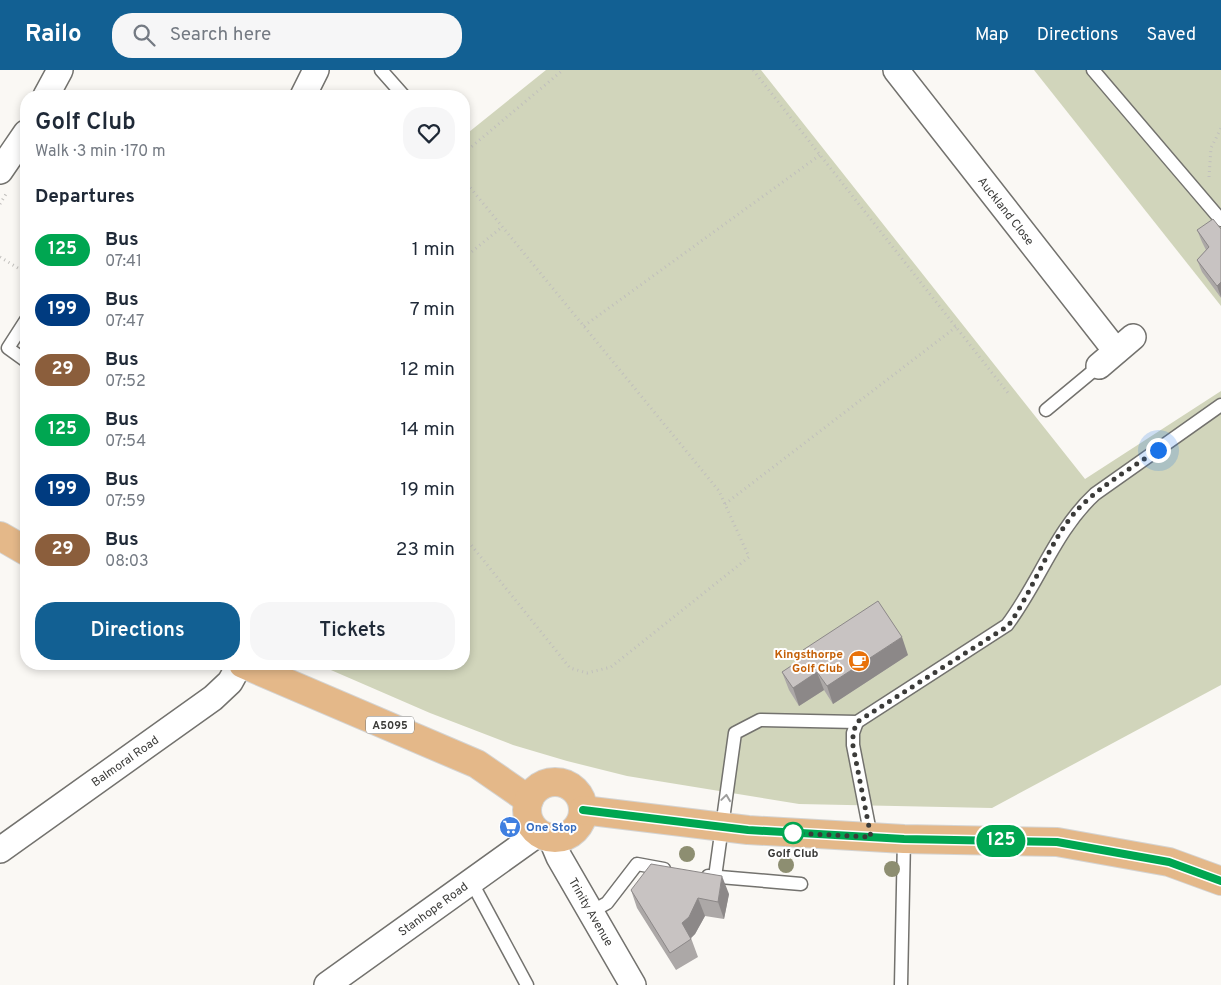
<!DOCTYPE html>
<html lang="en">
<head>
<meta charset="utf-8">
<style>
  :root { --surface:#fff; --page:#f6f6f7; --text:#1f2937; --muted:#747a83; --accent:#126093 }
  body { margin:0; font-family:Overpass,sans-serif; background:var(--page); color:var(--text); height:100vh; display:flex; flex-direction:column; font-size:19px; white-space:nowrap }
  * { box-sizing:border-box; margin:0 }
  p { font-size:16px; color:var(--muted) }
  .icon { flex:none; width:28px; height:28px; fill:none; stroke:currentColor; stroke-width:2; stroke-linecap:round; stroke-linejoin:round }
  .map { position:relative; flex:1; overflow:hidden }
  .details { position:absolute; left:20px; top:20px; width:450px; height:580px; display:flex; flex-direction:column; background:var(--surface); border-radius:20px; box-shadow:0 2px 8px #0003 }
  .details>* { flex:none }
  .badge { padding:0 10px; border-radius:16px; font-size:18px; line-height:32px }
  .you { position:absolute; width:25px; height:25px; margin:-12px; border:4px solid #fff; border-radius:50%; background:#1a73e8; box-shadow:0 0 0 8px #1a73e833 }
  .map>.badge { position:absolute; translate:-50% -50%; box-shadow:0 0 0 2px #fff }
  h2 { padding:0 15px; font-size:19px; line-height:45px }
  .round { display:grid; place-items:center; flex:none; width:52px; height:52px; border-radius:20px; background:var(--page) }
  .overview { display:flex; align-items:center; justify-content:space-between; height:85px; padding:0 15px }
  h1 { font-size:24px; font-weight:600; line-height:38px }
  .cta { display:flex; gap:10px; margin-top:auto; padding:10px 15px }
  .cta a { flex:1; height:58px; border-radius:20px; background:var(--accent); color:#fff; font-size:20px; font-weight:600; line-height:58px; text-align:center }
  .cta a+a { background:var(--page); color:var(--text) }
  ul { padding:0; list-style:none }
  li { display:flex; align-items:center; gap:15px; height:60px; padding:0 15px }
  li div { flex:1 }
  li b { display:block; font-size:19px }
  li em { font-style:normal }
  li .badge { min-width:55px; font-weight:700; text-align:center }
  header { display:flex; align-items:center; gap:30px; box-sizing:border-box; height:70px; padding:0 25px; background:var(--accent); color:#fff }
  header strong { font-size:24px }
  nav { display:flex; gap:28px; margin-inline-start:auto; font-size:18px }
  .search { width:350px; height:45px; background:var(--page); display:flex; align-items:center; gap:12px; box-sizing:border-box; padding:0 18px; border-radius:20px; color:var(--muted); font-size:19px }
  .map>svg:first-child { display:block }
</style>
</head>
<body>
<header>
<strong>Railo</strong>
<div class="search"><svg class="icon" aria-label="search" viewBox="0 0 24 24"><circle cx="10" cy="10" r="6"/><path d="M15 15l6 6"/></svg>Search here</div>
<nav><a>Map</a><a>Directions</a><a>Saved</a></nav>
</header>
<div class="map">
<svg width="1221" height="915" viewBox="0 0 1221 915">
  <rect width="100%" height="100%" fill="#faf8f4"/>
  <g fill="#d1d5bb">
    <path d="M 546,0 L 761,0 L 1085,409 L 1221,321 L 1221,615 L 992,738 L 799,734 L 627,706 L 567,691 L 513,675 L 430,643 L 317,594 L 464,594 L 464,66 Z"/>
    <path d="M 1034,0 L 1221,0 L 1221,236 Z"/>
  </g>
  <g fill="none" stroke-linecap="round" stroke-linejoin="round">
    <g stroke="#73726e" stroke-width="15">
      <g id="lane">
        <path d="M 381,0 L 404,26"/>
        <path d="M 1093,0 L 1221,150"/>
        <path d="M 26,250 L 8,278 L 26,291"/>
        <path d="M 1046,340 L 1099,296"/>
        <path d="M 857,652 L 853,663 L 853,675 L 871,767"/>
        <path d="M 708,806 L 801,814"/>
        <path d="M 715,807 L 735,663 L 760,650 L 857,652 L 1007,555 C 1039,513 1055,461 1095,424 L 1221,335"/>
        <path d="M 471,811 L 527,915"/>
        <path d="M 591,842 L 607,833 L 637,794 L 664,799"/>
        <path d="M 901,915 L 904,769"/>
      </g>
    </g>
    <g stroke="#73726e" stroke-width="28">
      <g id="street">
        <path d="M 896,0 L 1116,281"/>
        <path d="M 46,26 L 60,0"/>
        <path d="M 303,26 L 316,0"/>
        <path d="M 0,101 L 26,63"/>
        <path d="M 1099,296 L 1133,267"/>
        <path d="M 551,768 L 559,787 L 633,915"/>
        <path d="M 0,780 L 213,628 L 230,612 L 240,594"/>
        <path d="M 327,915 L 539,763"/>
      </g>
    </g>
    <g stroke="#d4d4d3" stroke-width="30">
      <g id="primary">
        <path d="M 0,466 L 26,481"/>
        <path d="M 243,594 L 477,694 L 529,730"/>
        <circle cx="555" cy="740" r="28"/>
        <path d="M 583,740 L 748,760 L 904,769 L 1057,772 L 1169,792 L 1221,811"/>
      </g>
    </g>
    <g stroke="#c0bfbc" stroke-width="3" stroke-dasharray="1 4" stroke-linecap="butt">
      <path d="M 753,0 L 1008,323"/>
      <path d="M 464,83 L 563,0"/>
      <path d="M 1209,107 L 1211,78 L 1221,58"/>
      <path d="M 464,110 L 719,421 L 749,487 L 611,597 L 587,603 L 570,598 L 464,466"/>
      <path d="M 0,134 L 6,124"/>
      <path d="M 0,187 L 26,203"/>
      <path d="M 464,188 L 502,157"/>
      <path d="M 584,256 L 820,85"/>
      <path d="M 725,434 L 956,257"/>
    </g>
    <use href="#lane" stroke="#fff" stroke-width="12"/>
    <use href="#street" stroke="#fff" stroke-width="25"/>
    <use href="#primary" stroke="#e4b889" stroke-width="28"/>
  </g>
  <g fill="#8d8e71">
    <circle cx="687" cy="784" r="8"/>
    <circle cx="786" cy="795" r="8"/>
    <circle cx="892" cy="799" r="8"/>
  </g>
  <g fill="#aca8a7">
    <path d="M 1221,159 L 1221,228 L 1202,202 L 1197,190 L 1206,180 L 1202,172 L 1197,160 Z"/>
    <path d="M 803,580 L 908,585 L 833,634 L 824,620 L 799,636 L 789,620 L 782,602 L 805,587 Z"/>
    <path d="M 631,820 L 729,824 L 724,849 L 705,846 L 695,864 L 691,868 L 698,887 L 676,900 L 637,838 Z"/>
  </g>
  <g fill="#8c8888">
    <path d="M 1221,212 L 1221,227 L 1217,216 Z"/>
    <path d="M 902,567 L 908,585 L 833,634 L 827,616 Z"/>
    <path d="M 817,602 L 824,620 L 799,636 L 793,618 Z"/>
    <path d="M 722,806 L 729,824 L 724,849 L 718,832 Z"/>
    <path d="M 698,828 L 705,846 L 695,864 L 688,871 L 682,853 Z"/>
  </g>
  <g fill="#c8c3c2" stroke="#8c8888">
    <path d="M 1213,149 L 1221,159 L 1221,212 L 1217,216 L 1197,190 L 1209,177 L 1197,160 Z"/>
    <path d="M 878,531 L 902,567 L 827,616 L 817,602 L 793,618 L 782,602 L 806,586 L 803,580 Z"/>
    <path d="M 651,794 L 722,806 L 718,832 L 698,828 L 689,847 L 682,853 L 691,869 L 670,883 L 631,820 Z"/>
  </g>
  <defs><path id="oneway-chevron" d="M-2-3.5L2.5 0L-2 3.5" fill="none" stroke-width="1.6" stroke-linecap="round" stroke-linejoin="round" transform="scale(1.25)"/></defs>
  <use stroke="#9d9d9c" href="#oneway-chevron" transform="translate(726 728) rotate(-82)"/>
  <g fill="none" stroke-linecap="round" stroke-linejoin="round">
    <g stroke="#fff" stroke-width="11">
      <path id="line" d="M 583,740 L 748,760 L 904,769 L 1057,772 L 1169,792 L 1221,811"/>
    </g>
    <use href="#line" stroke="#00a651" stroke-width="8"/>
    <path stroke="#3b3b39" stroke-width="5" stroke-dasharray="0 9" d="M 793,763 L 871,767 L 853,676 L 853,663 L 857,652 L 1008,556 C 1033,521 1050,470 1077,440 C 1100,416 1131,398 1158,380"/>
  </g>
  <defs>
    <g id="cafe-disc" transform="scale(1.125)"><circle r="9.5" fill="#e8710a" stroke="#fff"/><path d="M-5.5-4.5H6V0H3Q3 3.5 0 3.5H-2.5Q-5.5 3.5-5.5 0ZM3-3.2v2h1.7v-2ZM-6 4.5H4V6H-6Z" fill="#fff"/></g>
    <g id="supermarket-disc" transform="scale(1.125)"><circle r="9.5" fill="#3f7fe0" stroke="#fff"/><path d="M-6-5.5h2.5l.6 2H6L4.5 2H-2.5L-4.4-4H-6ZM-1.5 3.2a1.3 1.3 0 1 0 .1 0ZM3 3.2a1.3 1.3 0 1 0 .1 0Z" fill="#fff"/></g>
  </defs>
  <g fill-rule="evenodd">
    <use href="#cafe-disc" x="859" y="591"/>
    <use href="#supermarket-disc" x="510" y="757"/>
  </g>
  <circle fill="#fff" stroke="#00a651" stroke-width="2.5" cx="793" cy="763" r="10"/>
  <g text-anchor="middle" stroke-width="4" stroke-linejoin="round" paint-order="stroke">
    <rect fill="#fff" stroke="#767674" stroke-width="1" x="366" y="646.5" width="48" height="17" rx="4"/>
    <g font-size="11" font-weight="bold" fill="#3b3b39">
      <text x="390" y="659">A5095</text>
    </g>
    <g font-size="12" fill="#3b3b39" stroke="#fff">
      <text transform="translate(1006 141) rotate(52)" y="4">Auckland Close</text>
      <text transform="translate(125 691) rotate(-35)" y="4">Balmoral Road</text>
      <text transform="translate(433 839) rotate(-36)" y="4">Stanhope Road</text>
      <text transform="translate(591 842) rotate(60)" y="4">Trinity Avenue</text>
    </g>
    <g font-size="12" font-weight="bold" fill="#c56008" stroke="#fff" text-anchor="end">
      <text x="843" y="588">Kingsthorpe<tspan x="843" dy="14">Golf Club</tspan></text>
    </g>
    <g font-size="12" font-weight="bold" fill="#366cbe" stroke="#fff" text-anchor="start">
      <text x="526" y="761">One Stop</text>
    </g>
    <g font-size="12" font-weight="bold" fill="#3b3b39" stroke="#fff">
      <text x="793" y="787">Golf Club</text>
    </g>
  </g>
</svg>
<div class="you" style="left:1158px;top:380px"></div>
<b class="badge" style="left:1001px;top:771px;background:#00a651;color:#fff">125</b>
<section class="details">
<div class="overview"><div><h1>Golf Club</h1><p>Walk · 3 min · 170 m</p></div><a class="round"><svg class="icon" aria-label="heart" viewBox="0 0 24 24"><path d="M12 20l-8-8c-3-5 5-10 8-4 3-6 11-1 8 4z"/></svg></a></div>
<h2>Departures</h2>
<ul>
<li><span class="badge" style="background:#00a651;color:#fff">125</span><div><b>Bus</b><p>07:41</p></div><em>1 min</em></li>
<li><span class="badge" style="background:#003b80;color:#fff">199</span><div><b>Bus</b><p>07:47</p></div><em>7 min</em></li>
<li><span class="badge" style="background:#8b5e3c;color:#fff">29</span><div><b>Bus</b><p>07:52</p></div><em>12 min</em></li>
<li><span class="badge" style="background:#00a651;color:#fff">125</span><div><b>Bus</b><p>07:54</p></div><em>14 min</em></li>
<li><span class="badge" style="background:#003b80;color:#fff">199</span><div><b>Bus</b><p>07:59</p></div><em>19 min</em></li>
<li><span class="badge" style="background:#8b5e3c;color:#fff">29</span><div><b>Bus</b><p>08:03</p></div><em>23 min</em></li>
</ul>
<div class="cta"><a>Directions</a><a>Tickets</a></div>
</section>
</div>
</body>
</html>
